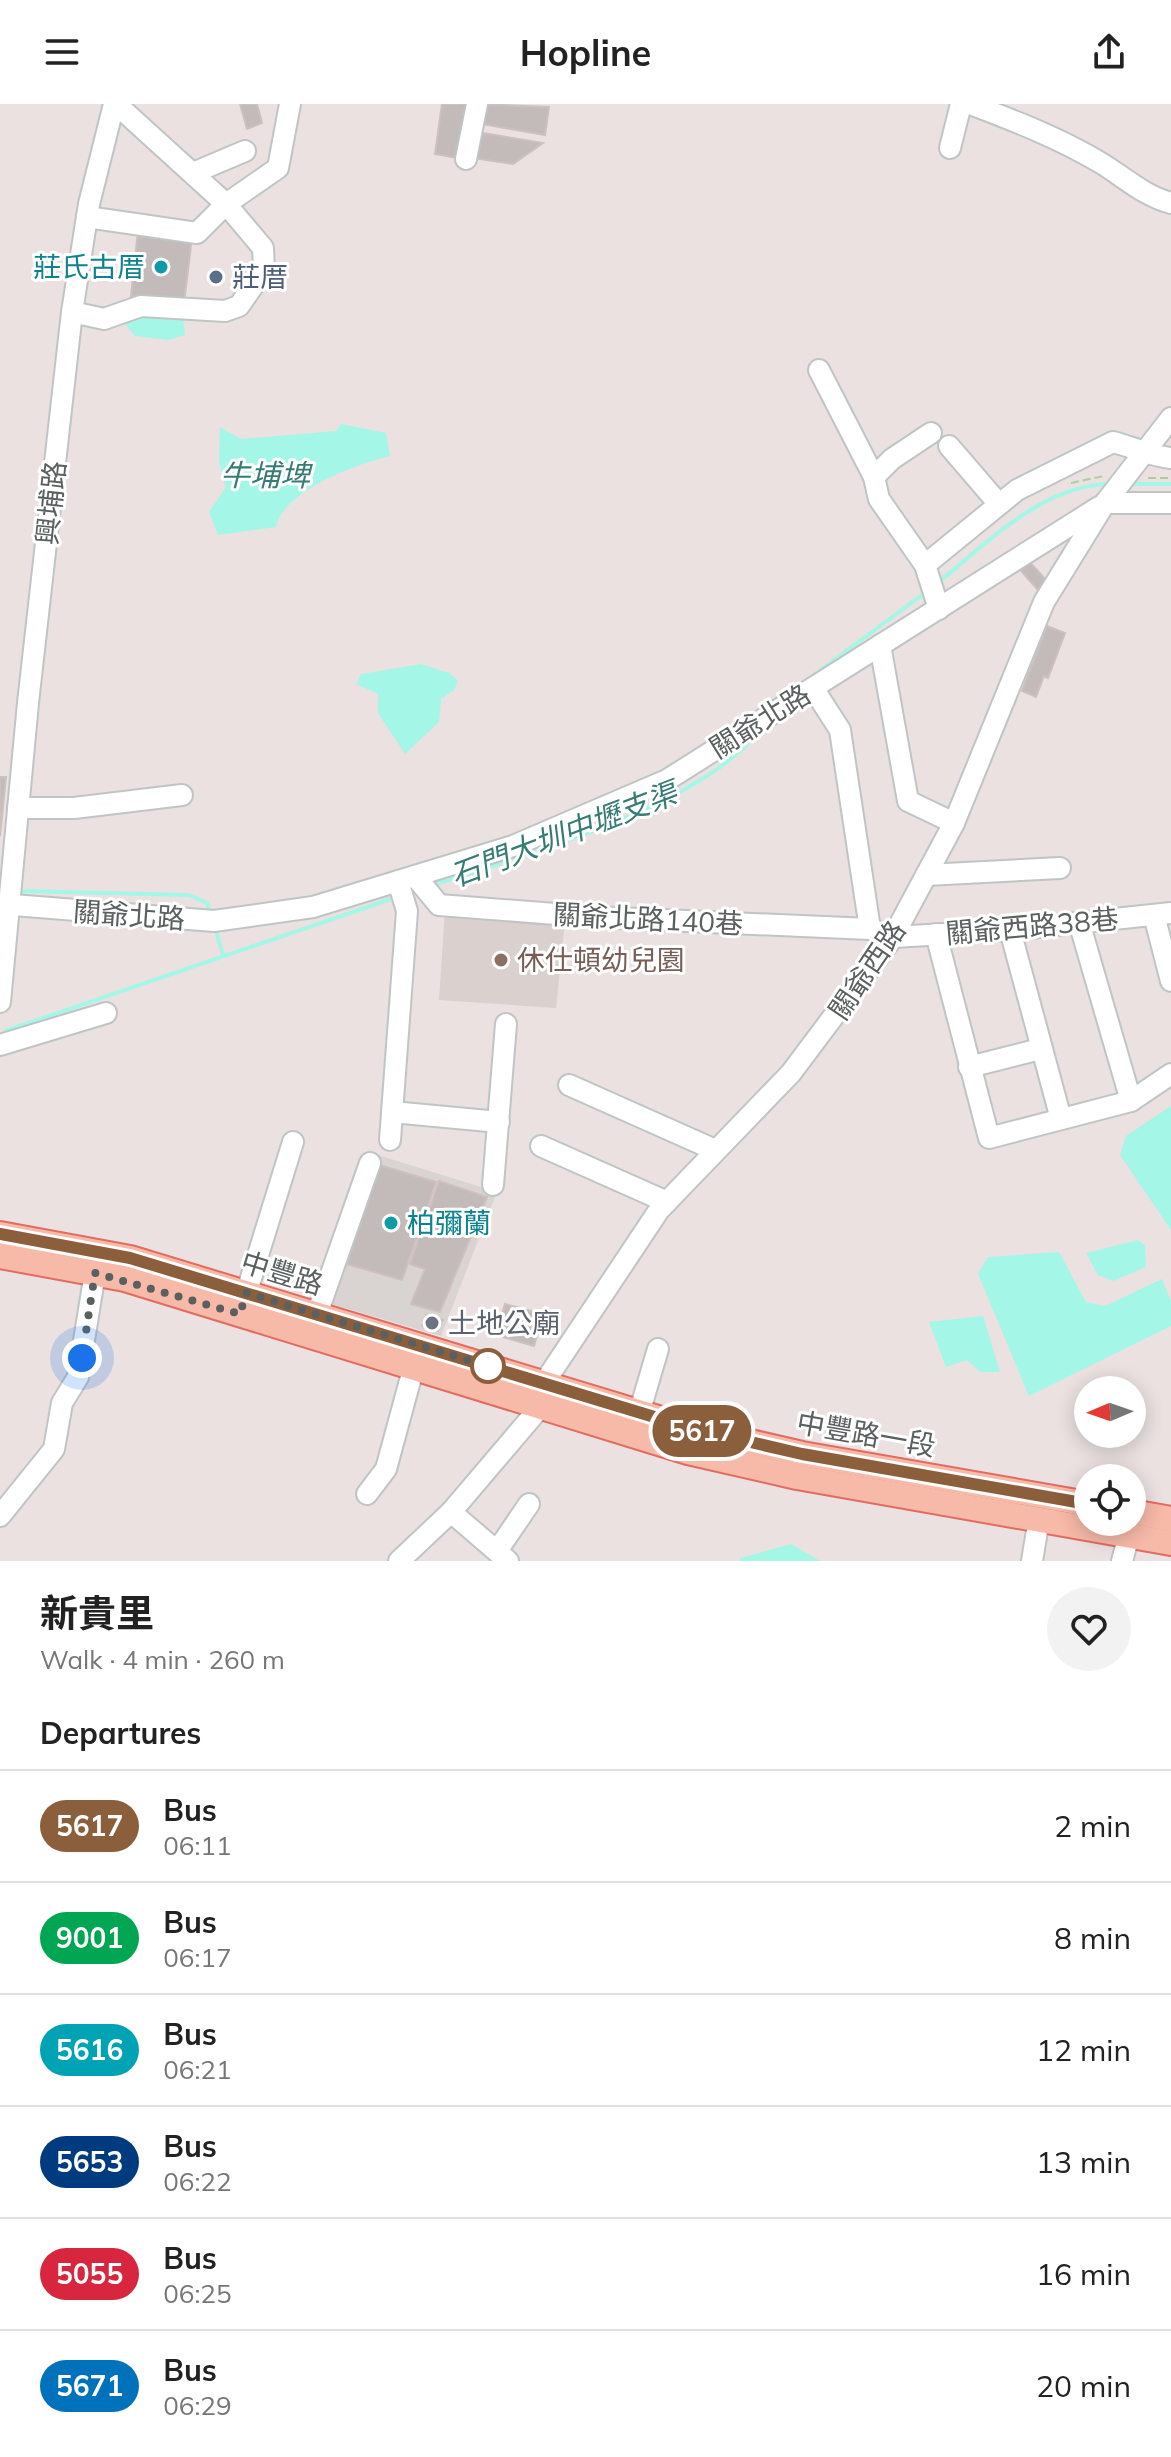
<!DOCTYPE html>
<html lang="en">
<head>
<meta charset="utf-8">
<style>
  :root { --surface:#fff; --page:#f2f2f2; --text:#222; --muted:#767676; --line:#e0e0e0 }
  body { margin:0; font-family:Mulish,"Noto Sans TC",sans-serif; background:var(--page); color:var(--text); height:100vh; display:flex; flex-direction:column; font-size:30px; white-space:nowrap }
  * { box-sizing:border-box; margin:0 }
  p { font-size:26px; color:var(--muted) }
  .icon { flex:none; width:44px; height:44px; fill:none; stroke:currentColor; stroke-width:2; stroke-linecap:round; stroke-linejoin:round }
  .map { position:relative; height:1457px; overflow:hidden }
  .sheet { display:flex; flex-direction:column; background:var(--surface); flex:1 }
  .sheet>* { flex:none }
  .badge { padding:0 16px; border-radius:26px; font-size:28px; line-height:52px }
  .needle { width:52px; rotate:268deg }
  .fabs { position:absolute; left:1074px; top:1272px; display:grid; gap:16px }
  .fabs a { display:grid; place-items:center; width:72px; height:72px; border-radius:50%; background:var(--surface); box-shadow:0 4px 20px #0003; font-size:40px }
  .you { position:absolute; width:40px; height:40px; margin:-20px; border:6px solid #fff; border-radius:50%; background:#1a73e8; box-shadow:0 0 0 12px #1a73e833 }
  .map>.badge { position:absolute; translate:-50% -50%; box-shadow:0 0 0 4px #fff }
  h2 { padding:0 40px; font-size:30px; line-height:72px }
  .round { display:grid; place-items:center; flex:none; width:84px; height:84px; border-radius:42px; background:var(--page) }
  .overview { display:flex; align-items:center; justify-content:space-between; height:136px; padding:0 40px }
  h1 { font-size:38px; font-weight:700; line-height:60px }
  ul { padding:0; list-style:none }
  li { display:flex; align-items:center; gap:24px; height:112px; padding:0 40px; border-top:2px solid var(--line) }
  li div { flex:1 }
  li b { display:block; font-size:30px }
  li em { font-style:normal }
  li .badge { min-width:88px; font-weight:700; text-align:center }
  header { display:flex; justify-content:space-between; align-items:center; height:104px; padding:0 40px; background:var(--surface); font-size:36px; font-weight:700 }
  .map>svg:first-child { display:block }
</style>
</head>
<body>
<header><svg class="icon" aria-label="menu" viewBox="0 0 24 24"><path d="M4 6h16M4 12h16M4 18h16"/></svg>Hopline<svg class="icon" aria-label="share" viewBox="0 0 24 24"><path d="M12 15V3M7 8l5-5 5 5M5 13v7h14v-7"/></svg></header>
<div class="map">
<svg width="1171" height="1457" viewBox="0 0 1171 1457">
  <rect width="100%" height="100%" fill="#eae1e0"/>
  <path fill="#d9d3d2" d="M 378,1051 L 497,1088 L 441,1232 L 328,1199 Z"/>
  <path fill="#dad0ce" d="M 445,806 L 565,816 L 556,904 L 439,896 Z"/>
  <g fill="#a4f7e7">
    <path d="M 125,210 L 183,215 L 185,231 L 169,236 L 135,232 L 125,220 Z"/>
    <path d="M 341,320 L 386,329 L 390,352 C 357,360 284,386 276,423 L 218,431 L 209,408 L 226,383 L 219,358 L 220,323 L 241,335 L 336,327 Z"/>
    <path d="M 421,560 L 449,569 L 458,577 L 454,586 L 441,595 L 439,618 L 405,650 L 378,609 L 378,590 L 356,580 L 361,570 Z"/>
    <path d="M 1171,1002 L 1171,1126 L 1120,1051 L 1126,1032 Z"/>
    <path d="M 1138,1136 L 1145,1141 L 1146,1163 L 1113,1177 L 1098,1171 L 1086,1149 Z"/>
    <path d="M 1059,1148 L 1086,1198 L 1105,1202 L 1162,1175 L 1171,1197 L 1171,1222 L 1029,1292 L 978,1170 L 988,1153 Z"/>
    <path d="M 983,1212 L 1000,1268 L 981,1268 L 967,1256 L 946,1263 L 929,1218 Z"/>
    <path d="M 791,1440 L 820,1457 L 740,1457 L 740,1454 Z"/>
  </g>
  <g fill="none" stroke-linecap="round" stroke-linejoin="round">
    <g stroke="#a4f7e7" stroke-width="4">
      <path d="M 1129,380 L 1171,380"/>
      <path d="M 936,480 C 987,440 1043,379 1113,380"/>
      <path d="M 795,585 L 926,488"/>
      <path d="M 433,781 C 526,750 692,705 756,631"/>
      <path d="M 18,787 L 189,791 L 207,799 L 211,810"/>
      <path d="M 215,823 L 223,851"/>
      <path d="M 5,927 L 394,794"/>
    </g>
  </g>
  <g fill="#c3bbba" stroke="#cec0bf" stroke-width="2">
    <path d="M 240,0 L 257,0 L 262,19 L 247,25 Z"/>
    <path d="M 442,0 L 466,0 L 458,54 L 435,50 Z"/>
    <path d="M 478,0 L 549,3 L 545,31 L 476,19 Z"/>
    <path d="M 471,27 L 543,39 L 513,60 L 466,53 Z"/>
    <path d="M 138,127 L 192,133 L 184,199 L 131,192 Z"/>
    <path d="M 1025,453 L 1047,477 L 1038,486 L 1015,460 Z"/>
    <path d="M 1047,522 L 1065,529 L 1048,574 L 1044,572 L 1036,593 L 1022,587 Z"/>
    <path d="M 0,673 L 6,673 L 0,732 Z"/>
    <path d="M 379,1061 L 436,1078 L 402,1176 L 347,1160 Z"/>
    <path d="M 439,1077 L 487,1093 L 440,1208 L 411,1200 L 425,1165 L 410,1160 Z"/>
    <path d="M 505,1200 L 543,1210 L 534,1242 L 496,1231 Z"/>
    <path d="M 426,1211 L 443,1216 L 438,1227 L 422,1222 Z"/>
  </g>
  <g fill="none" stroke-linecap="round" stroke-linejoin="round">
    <g stroke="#bfc5c5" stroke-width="24">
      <g id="minor">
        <path d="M 116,0 L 226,100 L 278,64 L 290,0"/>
        <path d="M 970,0 C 1015,17 1059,34 1101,59 C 1124,73 1144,92 1171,99"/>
        <path d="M 950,44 L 961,0"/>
        <path d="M 466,55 L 477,0"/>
        <path d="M 193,69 L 245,47"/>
        <path d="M 72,208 L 104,215 L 141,202 L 225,207 L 239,202 L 264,166 L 263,144 L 226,100 L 197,129 L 87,113"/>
        <path d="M 819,266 L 874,373"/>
        <path d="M 949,342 L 998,399"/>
        <path d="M 1105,399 L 1171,399"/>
        <path d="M 925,461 L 879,395 L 874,373 L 892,355 L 931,329"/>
        <path d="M 939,505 L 925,461 L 1017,386 L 1113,338 C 1136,344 1147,351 1171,354"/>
        <path d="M 880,541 L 908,697 L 954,719"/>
        <path d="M 813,584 L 840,626 L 870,825"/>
        <path d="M 18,704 L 74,704 L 182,691"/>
        <path d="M 926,771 L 1060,764"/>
        <path d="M 415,772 L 439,801 L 594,813 L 870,825 L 893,833 L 911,832 L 1010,826 L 1171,809"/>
        <path d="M 0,800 L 214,817 L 313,803 L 513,742 L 667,676 L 1099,403"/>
        <path d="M 1154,811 L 1171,877"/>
        <path d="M 1079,818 L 1131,997"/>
        <path d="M 1010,826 L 1061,1015"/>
        <path d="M 936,830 L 989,1034 L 1131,997 L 1171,970"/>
        <path d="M 0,898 L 28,599 L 72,208 L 89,100 L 114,0"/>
        <path d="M 0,941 L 106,909"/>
        <path d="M 969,963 L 1040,945"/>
        <path d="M 569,981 L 715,1046"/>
        <path d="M 392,1008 L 499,1018"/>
        <path d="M 390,1036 L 407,807 L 398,777"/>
        <path d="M 541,1042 L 667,1098"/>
        <path d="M 493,1081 L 506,920"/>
        <path d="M 242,1203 L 293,1038"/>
        <path d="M 317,1210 L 370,1059"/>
        <path d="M 640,1306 L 658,1245"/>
        <path d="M 367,1390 L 386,1365 L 414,1262"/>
        <path d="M 451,1408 L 508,1457"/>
        <path d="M 0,1412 L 54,1345 L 62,1299 L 78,1273 L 95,1169"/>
        <path d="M 497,1447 L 529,1400"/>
        <path d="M 399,1457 L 451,1408 L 542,1301 L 544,1279 L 659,1106 L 791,969 L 893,833 L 954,719 L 1044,498 L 1105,399 L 1171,314"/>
        <path d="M 1032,1457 L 1039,1415"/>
        <path d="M 1122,1457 L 1129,1431"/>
      </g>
    </g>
    <g stroke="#e36c60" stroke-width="28">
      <g id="major">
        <path d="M 0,1130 L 130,1154 L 694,1325 L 802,1350 L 1088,1400"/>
        <path d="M 0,1152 L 125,1175 L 688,1348 L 797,1373 L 1171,1439"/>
        <path d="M 1132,1408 L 1171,1415"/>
      </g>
    </g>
    <g stroke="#afcc9f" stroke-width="2" stroke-dasharray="8 4" stroke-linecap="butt">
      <path d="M 1148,374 L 1171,374"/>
      <path d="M 1071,379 L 1104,372"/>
    </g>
    <use href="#minor" stroke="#fff" stroke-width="20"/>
    <use href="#major" stroke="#f7b9a8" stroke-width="24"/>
  </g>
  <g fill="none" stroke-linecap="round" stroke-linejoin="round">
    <g stroke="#fff" stroke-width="18">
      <path id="line" d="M 0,1130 L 130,1154 L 694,1325 L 802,1350 L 1088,1400"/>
    </g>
    <use href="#line" stroke="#8b5e3c" stroke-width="12"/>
    <path stroke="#59605f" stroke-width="8" stroke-dasharray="0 14.4" d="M 82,1254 L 95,1169 L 240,1210 L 246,1189 L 488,1262"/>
  </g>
  <g fill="#0f9aa8" stroke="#fff" stroke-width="3">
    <circle cx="161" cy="163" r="8"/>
    <circle cx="391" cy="1119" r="8"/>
  </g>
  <circle fill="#5c6f8a" stroke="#fff" stroke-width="3" cx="216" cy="173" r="8"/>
  <circle fill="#8d6e63" stroke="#fff" stroke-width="3" cx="501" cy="856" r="8"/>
  <circle fill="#6b7280" stroke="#fff" stroke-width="3" cx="432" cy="1219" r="8"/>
  <circle fill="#fff" stroke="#8b5e3c" stroke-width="4" cx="488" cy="1262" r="16"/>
  <g text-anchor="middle" stroke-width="6" stroke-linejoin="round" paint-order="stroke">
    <g font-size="28" fill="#0d838f" stroke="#fff" text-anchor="end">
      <text x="145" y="173">莊氏古厝</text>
      <text x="407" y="1129" text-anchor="start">柏彌蘭</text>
    </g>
    <g font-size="28" fill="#4e5e75" stroke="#fff" text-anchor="start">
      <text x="232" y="183">莊厝</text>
    </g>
    <g font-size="28" fill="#59605f" stroke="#fff">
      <text transform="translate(51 399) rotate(-84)" y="10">興埔路</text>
      <text transform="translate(760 617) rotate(-32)" y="10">關爺北路</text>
      <text transform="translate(129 811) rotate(4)" y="10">關爺北路</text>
      <text transform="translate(648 815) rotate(3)" y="10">關爺北路140巷</text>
      <text transform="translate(1032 822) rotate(-5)" y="10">關爺西路38巷</text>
      <text transform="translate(867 866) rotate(-56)" y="10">關爺西路</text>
      <text transform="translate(282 1169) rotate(17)" y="10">中豐路</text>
      <text transform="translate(866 1330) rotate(10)" y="10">中豐路一段</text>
    </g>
    <g font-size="28" fill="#785e54" stroke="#fff" text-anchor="start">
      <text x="517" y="866">休仕頓幼兒園</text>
    </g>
    <g font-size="28" fill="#5b616d" stroke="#fff" text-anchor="start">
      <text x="448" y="1229">土地公廟</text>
    </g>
    <g font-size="30" font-style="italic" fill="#367c74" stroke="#fff">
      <text x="265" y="382">牛埔埤</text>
      <text transform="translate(564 731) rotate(-21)" y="10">石門大圳中壢支渠</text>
    </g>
  </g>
</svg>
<div class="fabs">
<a><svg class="needle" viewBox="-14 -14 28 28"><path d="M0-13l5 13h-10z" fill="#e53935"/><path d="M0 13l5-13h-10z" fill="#767676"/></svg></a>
<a><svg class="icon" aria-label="locate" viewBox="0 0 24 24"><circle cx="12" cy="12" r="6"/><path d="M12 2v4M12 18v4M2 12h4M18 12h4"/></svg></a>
</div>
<div class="you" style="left:82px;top:1254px"></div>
<b class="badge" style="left:702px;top:1327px;background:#8b5e3c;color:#fff">5617</b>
</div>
<section class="sheet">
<div class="overview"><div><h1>新貴里</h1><p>Walk · 4 min · 260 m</p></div><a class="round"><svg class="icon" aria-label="heart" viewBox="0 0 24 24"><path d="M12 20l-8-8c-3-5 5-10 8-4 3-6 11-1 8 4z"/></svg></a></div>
<h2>Departures</h2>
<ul>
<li><span class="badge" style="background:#8b5e3c;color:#fff">5617</span><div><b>Bus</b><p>06:11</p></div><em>2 min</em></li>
<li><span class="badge" style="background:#00a651;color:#fff">9001</span><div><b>Bus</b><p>06:17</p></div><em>8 min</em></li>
<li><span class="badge" style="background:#00a3b4;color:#fff">5616</span><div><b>Bus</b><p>06:21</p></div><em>12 min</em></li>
<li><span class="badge" style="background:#003b80;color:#fff">5653</span><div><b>Bus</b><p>06:22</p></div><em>13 min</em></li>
<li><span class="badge" style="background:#d7263d;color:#fff">5055</span><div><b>Bus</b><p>06:25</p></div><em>16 min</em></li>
<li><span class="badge" style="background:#0072bc;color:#fff">5671</span><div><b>Bus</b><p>06:29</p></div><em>20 min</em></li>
</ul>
</section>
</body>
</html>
